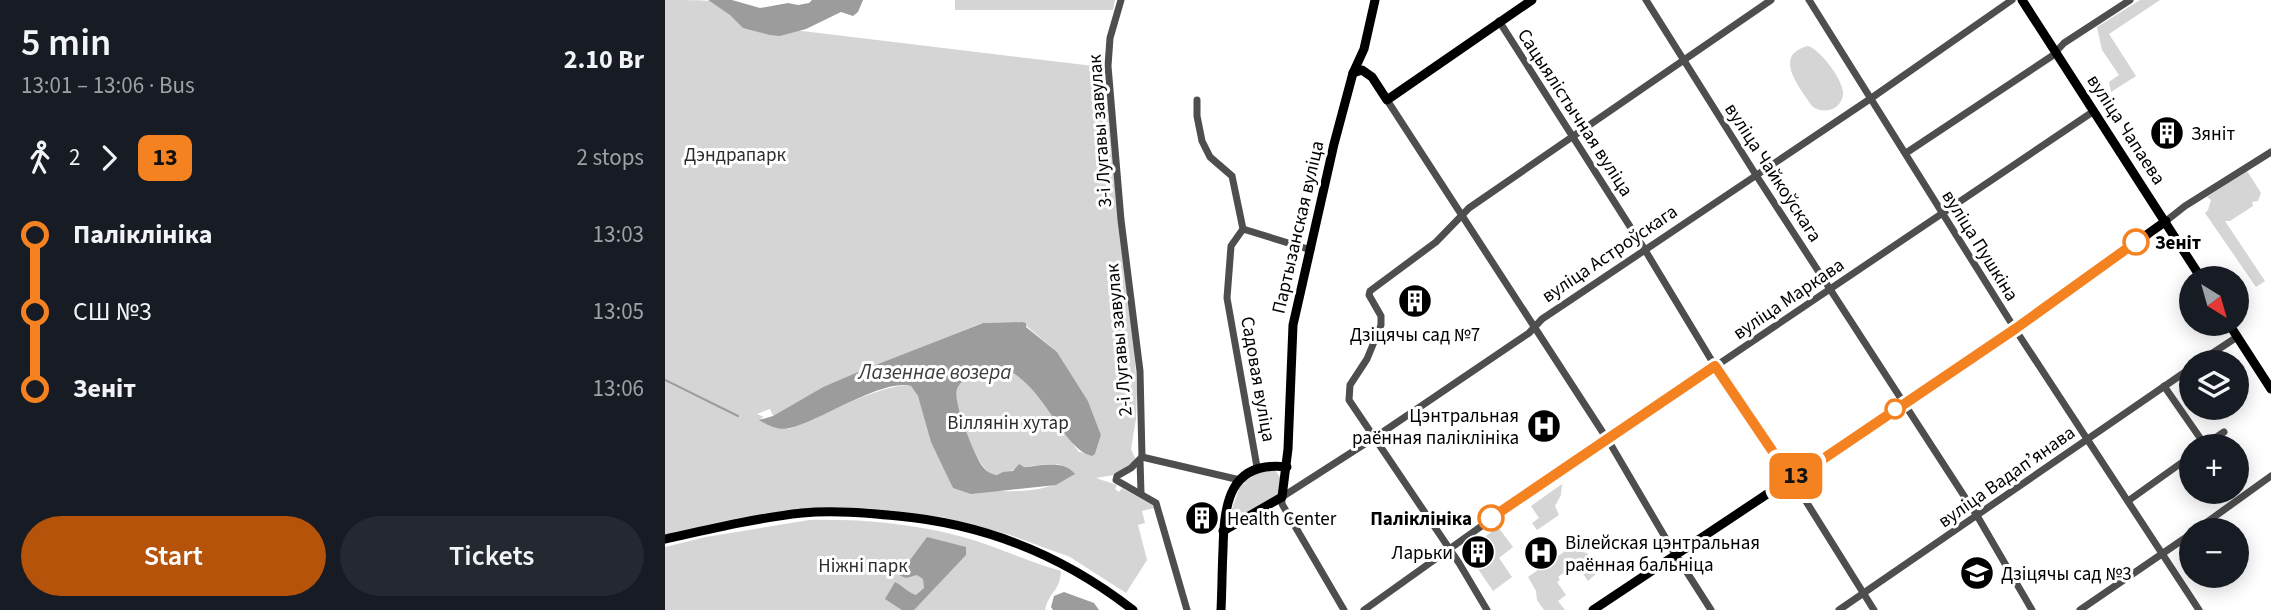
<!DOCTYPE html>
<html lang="en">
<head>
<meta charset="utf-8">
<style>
  :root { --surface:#171b24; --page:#242831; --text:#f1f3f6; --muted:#9ea1a6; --accent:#b45309 }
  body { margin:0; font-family:"Source Sans 3",sans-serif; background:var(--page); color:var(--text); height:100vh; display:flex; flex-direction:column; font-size:26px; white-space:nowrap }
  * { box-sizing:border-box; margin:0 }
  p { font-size:23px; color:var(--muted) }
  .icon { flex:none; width:38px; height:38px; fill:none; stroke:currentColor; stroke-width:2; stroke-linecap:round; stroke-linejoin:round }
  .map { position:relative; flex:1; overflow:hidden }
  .sheet { display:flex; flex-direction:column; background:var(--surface); width:665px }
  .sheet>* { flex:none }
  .badge { padding:0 14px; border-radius:10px; font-size:24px; line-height:46px }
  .needle { width:46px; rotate:143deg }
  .tools { position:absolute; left:1514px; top:266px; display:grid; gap:14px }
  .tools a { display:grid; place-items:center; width:70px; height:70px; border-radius:50%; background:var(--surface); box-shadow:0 4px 18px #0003; font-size:35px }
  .map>.badge { position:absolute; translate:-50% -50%; box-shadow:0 0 0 4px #fff }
  .legs { display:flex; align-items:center; gap:10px; height:77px; padding:0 21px; font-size:23px }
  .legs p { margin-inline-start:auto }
  .overview { display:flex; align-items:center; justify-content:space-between; height:119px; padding:0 21px }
  h1 { font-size:38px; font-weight:600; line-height:52px }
  .cta { display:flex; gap:14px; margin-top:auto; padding:14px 21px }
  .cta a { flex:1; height:80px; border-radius:42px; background:var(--accent); color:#fff; font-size:28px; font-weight:600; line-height:80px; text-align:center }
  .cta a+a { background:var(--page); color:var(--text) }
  ul { padding:0 21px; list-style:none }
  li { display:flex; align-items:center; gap:24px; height:77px; font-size:26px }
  li i { display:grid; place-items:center; width:10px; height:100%; margin:0 9px; background:currentColor }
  li i::after { content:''; width:18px; height:18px; margin:-9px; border:5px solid; border-radius:50%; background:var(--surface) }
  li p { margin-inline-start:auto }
  li:first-child i { background:linear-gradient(#0000 50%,currentColor 0) }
  li:last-child i { background:linear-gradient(currentColor 50%,#0000 0) }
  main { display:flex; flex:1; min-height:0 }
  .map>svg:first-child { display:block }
</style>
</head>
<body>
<main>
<section class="sheet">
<div class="overview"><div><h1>5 min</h1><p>13:01 – 13:06 · Bus</p></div><b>2.10 Br</b></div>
<div class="legs"><svg class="icon" aria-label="walk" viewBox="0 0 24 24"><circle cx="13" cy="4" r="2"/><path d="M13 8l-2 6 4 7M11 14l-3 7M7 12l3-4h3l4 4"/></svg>2<svg class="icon" aria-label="forward" viewBox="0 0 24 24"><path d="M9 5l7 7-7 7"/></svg><b class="badge" style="background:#f58220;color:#111">13</b><p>2 stops</p></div>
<ul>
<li><i style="color:#f58220"></i><b>Паліклініка</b><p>13:03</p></li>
<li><i style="color:#f58220"></i><span>СШ №3</span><p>13:05</p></li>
<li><i style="color:#f58220"></i><b>Зеніт</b><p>13:06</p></li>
</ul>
<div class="cta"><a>Start</a><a>Tickets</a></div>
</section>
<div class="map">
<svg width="1606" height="610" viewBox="0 0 1606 610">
  <rect width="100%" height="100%" fill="#fff"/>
  <g fill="#d5d5d5" fill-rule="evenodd">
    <path d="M 0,0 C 10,0 37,0 44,1 C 74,17 91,45 129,30 L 437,67 L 446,118 L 468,332 L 472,391 L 471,419 L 466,449 L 471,460 L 449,475 L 431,478 L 452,485 L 450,489 L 454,492 L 457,488 L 487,505 L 489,508 L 477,511 L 480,523 L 473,525 L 482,560 L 461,593 L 405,557 L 345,535 L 277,517 L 132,509 L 0,535 ZM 357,322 L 392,352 L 423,401 L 436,435 L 430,454 L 414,452 C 390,421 374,381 335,366 C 322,369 299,374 292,387 C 285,401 313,470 327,474 C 336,477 345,471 353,468 C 361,466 383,464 391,464 C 397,464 404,470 409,474 C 376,499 326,490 288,488 L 253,396 L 246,386 C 225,380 148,419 124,429 L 95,419 L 99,417 L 92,414 L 105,409 L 108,416 L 158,387 L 317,323 Z"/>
    <path d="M 290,0 L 450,0 L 448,10 L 290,10 Z"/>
    <path d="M 1475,0 L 1495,0 L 1444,34 L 1471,76 L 1446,92 L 1444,82 L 1454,75 L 1437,50 L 1432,27 Z"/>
    <path d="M 1143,46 C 1155,49 1180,82 1178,95 C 1176,110 1158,115 1147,106 C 1136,89 1106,55 1143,46 Z"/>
    <path d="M 1582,171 L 1596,193 L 1593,201 L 1587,202 L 1588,206 L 1565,221 L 1560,221 L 1600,281 L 1591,287 L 1540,213 L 1543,210 L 1546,200 L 1542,197 Z"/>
    <path d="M 592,470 L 610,470 L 615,477 L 615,494 L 575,520 L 562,523 L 576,483 L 583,484 L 576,482 Z"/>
    <path d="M 897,484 L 896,495 L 890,506 L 894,515 L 872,530 L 867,523 L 874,518 L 866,506 Z"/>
    <path d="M 144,520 C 195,519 244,523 294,536 C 329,545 361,561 396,571 C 395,592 384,591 380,610 L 0,610 L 0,547 L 41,537 Z"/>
    <path d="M 833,527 L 848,547 L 834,558 L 847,577 L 828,591 L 813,569 L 821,536 Z"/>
    <path d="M 903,549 L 922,553 L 933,568 L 932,573 L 923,581 L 918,574 L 919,570 L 916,572 L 912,568 L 904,574 L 901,571 L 893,577 L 895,580 L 892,582 L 901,595 L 893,601 L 900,610 L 879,610 L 872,600 L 871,591 L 863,577 Z"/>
  </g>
  <g fill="#9c9c9c">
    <path d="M 43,0 L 67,0 L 95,8 L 123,3 L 133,5 L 144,3 L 147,0 L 198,0 L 193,12 L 188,16 L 176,12 L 141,29 L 115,36 L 105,35 L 78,28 L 65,15 Z"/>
    <path d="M 357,322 L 361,323 L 361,327 L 392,352 L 423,401 L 436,435 L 430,454 L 427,456 C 396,449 381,384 335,366 C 321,369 298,375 292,389 C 287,400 310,457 318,467 C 322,472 326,474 332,475 L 338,472 L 348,471 L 354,464 L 359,467 C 376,466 398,459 410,474 L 391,485 L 306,494 L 288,488 L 266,442 L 253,396 L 246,386 C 218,378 155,421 125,428 C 113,431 103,425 94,420 L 108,416 L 158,387 L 198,370 L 318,323 Z"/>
    <path d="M 262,537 L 301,547 L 301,555 L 249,610 L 237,610 L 220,599 L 230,582 C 238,586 242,592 251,595 L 259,588 L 258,579 L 252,575 L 241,578 L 234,575 Z"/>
    <path d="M 399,592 L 429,603 L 434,610 L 388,610 L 386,607 L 389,596 Z"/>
  </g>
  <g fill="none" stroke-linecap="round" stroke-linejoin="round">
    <path stroke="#9c9c9c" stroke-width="2" d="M 0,380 L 73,416"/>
    <g stroke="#4e4e4e" stroke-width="7">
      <path d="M 456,0 L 445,38 L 443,66 L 456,220 L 475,371 L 477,457"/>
      <path d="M 981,0 L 1091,175 L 1314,519 L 1367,610"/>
      <path d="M 1144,0 L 1350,329 L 1534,610"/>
      <path d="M 834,21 L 980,250 L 1050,366 L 1127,479 L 1209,610"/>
      <path d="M 532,100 L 532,116 L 537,141 L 545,157 L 567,176 L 578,229"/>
      <path d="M 722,100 L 946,445 L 1007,549 L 1046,610"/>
      <path d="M 1241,153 L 1387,56 L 1399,43 L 1465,0"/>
      <path d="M 1501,221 L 1520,206 L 1606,152"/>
      <path d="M 1534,362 L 1572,337"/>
      <path d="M 1499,386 L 1540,445 L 1539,446"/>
      <path d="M 1540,445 L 1559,432"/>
      <path d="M 477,457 L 466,468 L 452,476 L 451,480 L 491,503 L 522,610"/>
      <path d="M 477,457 L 575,480"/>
      <path d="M 475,460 L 476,493"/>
      <path d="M 592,467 L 562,298 L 566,246 L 578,229 L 646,250"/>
      <path d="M 1463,501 L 1526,456"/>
      <path d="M 1531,530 L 1606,476"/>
      <path d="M 679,610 L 617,504 L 617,497 L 709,438 L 864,333 L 877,319 L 904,301 L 1205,99 L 1347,0"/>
      <path d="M 699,610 L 867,490 L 1429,111"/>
      <path d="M 822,610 L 794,563 L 684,400 L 685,385 L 702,359 L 716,325 L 716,316 L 704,295 L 705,291 L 771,242 L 804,208 L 1106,0"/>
      <path d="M 1174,610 L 1526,368"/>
      <path d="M 1415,610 L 1526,534"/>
    </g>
    <g stroke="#000" stroke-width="9">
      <path d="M 1357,0 L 1536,278"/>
      <path d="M 688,73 L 697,70 L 707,77 L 722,100 L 867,0"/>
      <path d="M 1564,324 L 1606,389"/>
      <path d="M 558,531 L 617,497 L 623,449 L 628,325 L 669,144 L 688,73 L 699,49 L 710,0"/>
      <path d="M 0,539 C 45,529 91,518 137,513 C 169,510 201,513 233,516 C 320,524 399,556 468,610"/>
      <path d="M 556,610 C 557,590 557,570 558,550 C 559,504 564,460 622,467"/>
      <path d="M 928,610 L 1350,329 L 1501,221"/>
    </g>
  </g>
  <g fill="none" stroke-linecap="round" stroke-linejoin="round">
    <g stroke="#fff" stroke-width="16">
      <path id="line-1" d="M 826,518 L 1050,366 L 1127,480 L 1350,329 L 1471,242"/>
    </g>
    <use href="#line-1" stroke="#f58220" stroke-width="10"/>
  </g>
  <defs>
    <g id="building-disc" transform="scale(1.75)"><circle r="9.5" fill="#000" stroke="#fff"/><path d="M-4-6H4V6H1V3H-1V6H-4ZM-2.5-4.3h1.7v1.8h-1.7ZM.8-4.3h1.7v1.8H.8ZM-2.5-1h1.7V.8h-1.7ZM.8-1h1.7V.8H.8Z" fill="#fff"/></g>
    <g id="hospital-disc" transform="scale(1.75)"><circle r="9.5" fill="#000" stroke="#fff"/><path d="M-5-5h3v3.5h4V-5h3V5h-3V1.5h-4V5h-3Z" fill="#fff"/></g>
    <g id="school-disc" transform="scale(1.75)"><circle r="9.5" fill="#000" stroke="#fff"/><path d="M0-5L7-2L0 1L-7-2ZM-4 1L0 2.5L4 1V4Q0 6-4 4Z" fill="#fff"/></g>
  </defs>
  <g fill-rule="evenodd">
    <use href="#building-disc" x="1502" y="133"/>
    <use href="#building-disc" x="750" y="301"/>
    <use href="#hospital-disc" x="879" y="426"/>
    <use href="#building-disc" x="537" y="518"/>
    <use href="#building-disc" x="813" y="552"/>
    <use href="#hospital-disc" x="876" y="553"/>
    <use href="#school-disc" x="1312" y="573"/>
  </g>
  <g fill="#fff" stroke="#f58220" stroke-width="3.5">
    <circle cx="1471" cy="242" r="12"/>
    <circle cx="1230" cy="409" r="9"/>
    <circle cx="826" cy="518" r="12"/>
  </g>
  <g text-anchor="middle" stroke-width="6" stroke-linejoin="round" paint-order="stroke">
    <g font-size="19" fill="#000" stroke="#fff">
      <text transform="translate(911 112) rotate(57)" y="7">Сацыялістычная вуліца</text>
      <text transform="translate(1462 129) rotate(57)" y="7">вуліца Чапаева</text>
      <text transform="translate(434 131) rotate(-94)" y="7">3-і Лугавы завулак</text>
      <text transform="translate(1109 172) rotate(57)" y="7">вуліца Чайкоўскага</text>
      <text transform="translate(632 227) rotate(-77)" y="7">Партызанская вуліца</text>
      <text transform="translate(1316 245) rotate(58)" y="7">вуліца Пушкіна</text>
      <text transform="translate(944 253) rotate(-34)" y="7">вуліца Астроўскага</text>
      <text transform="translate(1123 298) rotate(-34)" y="7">вуліца Маркава</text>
      <text transform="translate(453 340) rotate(-95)" y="7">2-і Лугавы завулак</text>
      <text transform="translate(594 379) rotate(80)" y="7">Садовая вуліца</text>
      <text transform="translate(1341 476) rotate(-35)" y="7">вуліца Вадапʼянава</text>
    </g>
    <g font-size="19" fill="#000" stroke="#fff" text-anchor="start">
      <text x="1526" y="140">Зяніт</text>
      <text x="750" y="341" text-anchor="middle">Дзіцячы сад №7</text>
      <text x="854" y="422" text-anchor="end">Цэнтральная<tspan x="854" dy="22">раённая паліклініка</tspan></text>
      <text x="562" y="525">Health Center</text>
      <text x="900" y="549">Вілейская цэнтральная<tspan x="900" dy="22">раённая бальніца</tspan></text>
      <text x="788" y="559" text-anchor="end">Ларьки</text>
      <text x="1336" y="580">Дзіцячы сад №3</text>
    </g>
    <g font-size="19" fill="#2c2c2c" stroke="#fff">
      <text x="70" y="161">Дэндрапарк</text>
      <text x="343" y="429">Віллянін хутар</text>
      <text x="198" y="572">Ніжні парк</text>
    </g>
    <g font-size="19" font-weight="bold" fill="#000" stroke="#fff" text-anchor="start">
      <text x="1490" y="249">Зеніт</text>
      <text x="807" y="525" text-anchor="end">Паліклініка</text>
    </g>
    <g font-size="21" font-style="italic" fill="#3d3d3d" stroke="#fff">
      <text x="270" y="379">Лазеннае возера</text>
    </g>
  </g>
</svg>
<div class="tools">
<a><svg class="needle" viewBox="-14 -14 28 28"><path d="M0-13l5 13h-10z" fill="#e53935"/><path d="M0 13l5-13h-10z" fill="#9ea1a6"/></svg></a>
<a><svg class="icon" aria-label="layers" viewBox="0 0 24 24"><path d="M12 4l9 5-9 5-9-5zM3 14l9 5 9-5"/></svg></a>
<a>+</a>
<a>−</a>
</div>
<b class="badge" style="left:1131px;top:476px;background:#f58220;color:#111">13</b>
</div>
</main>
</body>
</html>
